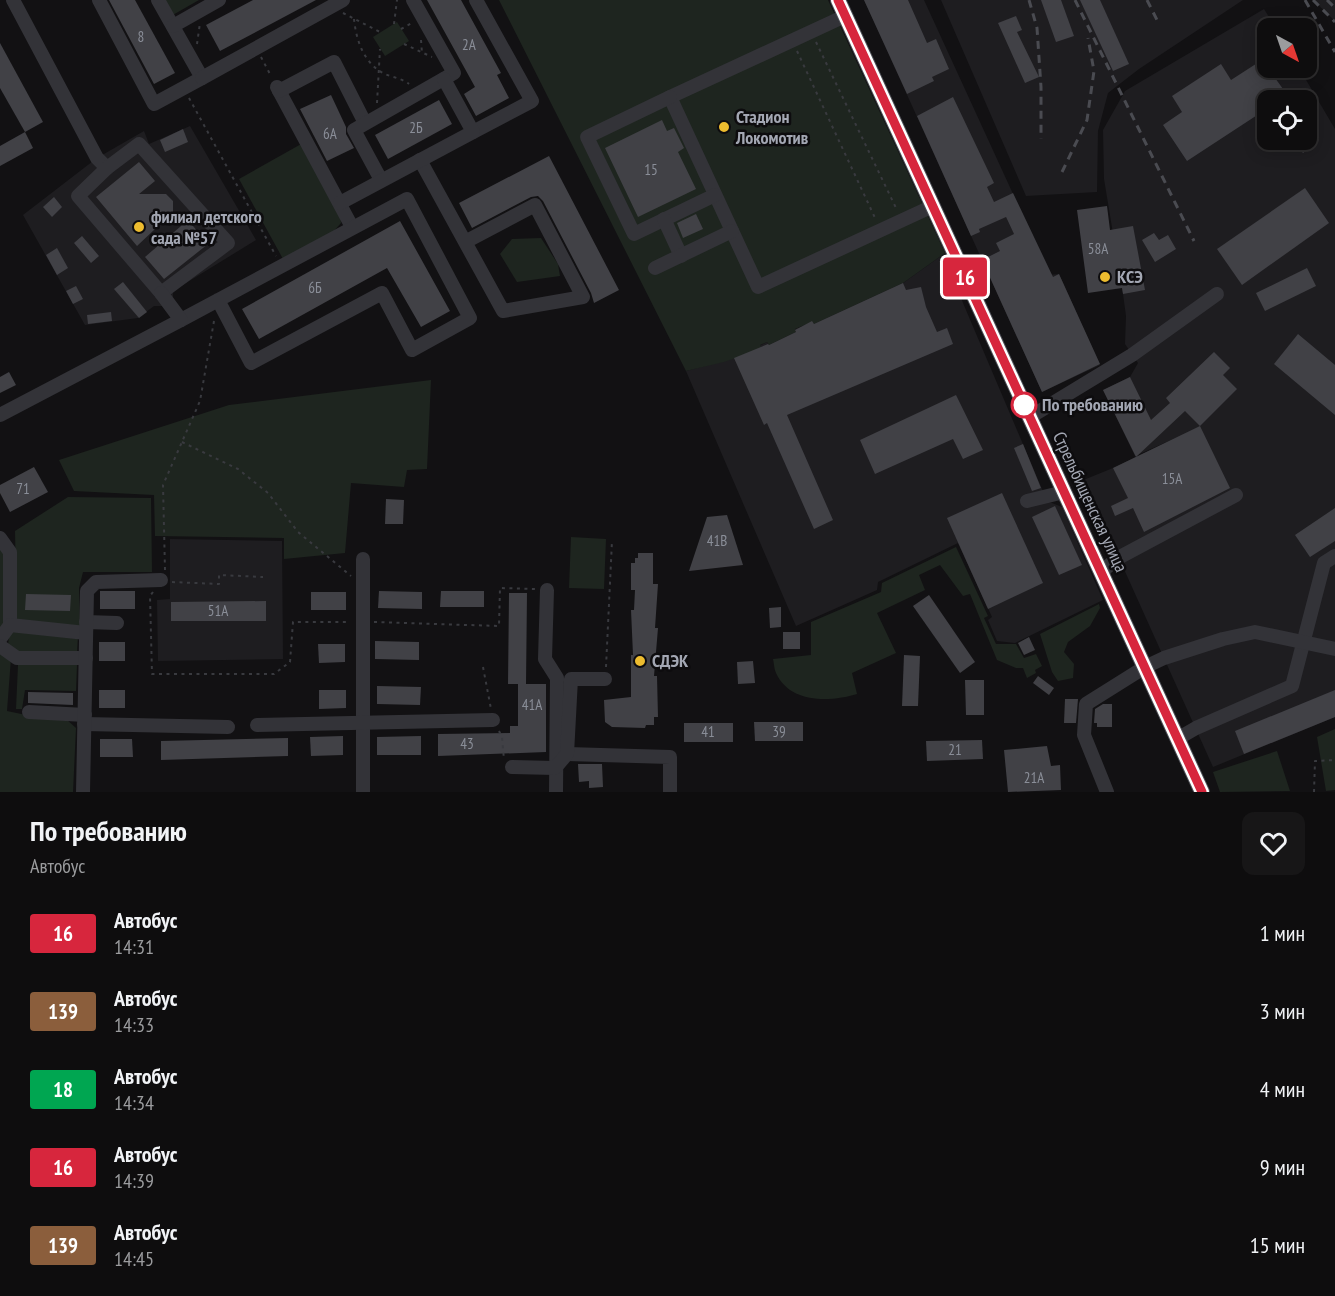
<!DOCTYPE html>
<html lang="ru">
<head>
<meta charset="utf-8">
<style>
  :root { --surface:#0e0d0e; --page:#171617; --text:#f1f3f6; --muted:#9b9c9e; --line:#2e2d2e }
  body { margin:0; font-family:"PT Sans Narrow",sans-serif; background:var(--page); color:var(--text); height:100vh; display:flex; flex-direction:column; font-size:22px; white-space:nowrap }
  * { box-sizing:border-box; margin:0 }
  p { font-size:20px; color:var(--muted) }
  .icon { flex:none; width:33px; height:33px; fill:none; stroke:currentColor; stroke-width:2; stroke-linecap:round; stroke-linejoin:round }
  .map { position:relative; height:792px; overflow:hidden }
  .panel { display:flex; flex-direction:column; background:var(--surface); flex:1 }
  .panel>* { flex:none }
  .badge { padding:0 12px; border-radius:4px; font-size:21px; line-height:39px }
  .needle { width:39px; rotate:140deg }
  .tools { position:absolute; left:1257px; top:18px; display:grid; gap:12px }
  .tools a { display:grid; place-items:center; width:60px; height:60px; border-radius:12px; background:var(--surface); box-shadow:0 3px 15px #0003,0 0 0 2px var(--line); font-size:30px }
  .map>.badge { position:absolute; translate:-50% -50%; box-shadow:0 0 0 3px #fff }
  .round { display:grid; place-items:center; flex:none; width:63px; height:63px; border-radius:12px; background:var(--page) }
  .summary { display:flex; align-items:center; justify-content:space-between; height:102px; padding:0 30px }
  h1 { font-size:28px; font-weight:700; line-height:45px }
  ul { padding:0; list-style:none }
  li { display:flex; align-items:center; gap:18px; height:78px; padding:0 30px }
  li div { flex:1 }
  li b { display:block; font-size:22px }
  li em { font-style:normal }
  li .badge { min-width:66px; font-weight:700; text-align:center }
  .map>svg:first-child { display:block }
</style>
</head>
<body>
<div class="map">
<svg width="1335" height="792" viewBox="0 0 1335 792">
  <rect width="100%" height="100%" fill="#121113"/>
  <g fill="#1e1d20" fill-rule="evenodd">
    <path d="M 864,0 L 924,0 L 1020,209 L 1006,217 L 1035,276 L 1059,274 L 1100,365 L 1042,392 Z"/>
    <path d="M 941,0 L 1243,0 L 1139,69 L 1108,93 L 1098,131 L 1097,192 L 1026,196 Z"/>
    <path d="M 1313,0 L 1335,0 L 1335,21 Z"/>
    <path d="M 1264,9 L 1276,28 L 1268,28 L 1268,68 L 1299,68 L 1335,129 L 1335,717 L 1213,767 L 1123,567 L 1081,481 L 1113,468 L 1178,437 L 1135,456 L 1103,390 L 1130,377 L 1138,363 L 1125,344 L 1126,316 L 1123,294 L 1104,179 L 1103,130 L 1125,91 ZM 1268,100 L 1306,100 L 1306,140 L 1268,140 Z"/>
    <path d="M 190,126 L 256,240 L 173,291 L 173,300 L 164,306 L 154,306 L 138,318 L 85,325 L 23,215 L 97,158 L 144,131 L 149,144 Z"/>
    <path d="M 945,253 L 963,303 L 1042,489 L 1047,501 L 1062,507 L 1103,600 L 1015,643 L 997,641 L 988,620 L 992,617 L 958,543 L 878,582 L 877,590 L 796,626 L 686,371 L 734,358 L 767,342 L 769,345 L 796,332 L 795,329 L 801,327 L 802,329 L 812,321 L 813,324 L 903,283 Z"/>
    <path d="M 170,539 L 282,541 L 283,659 L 158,661 L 157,600 L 170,599 Z"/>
  </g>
  <g fill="#1e251f">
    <path d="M 162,0 L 199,0 L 171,16 Z"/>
    <path d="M 499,0 L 828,0 L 945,253 L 903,283 L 814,324 L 812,322 L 795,329 L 796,332 L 769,345 L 767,342 L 760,345 L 762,349 L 724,362 L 686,371 Z"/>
    <path d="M 397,22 L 409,41 L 385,56 L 373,37 Z"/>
    <path d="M 303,143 L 340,215 L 341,223 L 334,231 L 283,259 L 239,179 Z"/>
    <path d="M 541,238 L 558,264 L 560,276 L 517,282 L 500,254 L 512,239 Z"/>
    <path d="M 431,380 L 427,469 L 407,470 L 404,487 L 351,483 L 345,553 L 284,559 L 284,538 L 155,536 L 154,495 L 74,491 L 59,460 L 229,405 Z"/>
    <path d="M 68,497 L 151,498 L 152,572 L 83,572 L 79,588 L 80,627 L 17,623 L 15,531 Z"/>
    <path d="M 571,537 L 606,539 L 604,589 L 569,588 Z"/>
    <path d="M 0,542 L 7,563 L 6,626 L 0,631 Z"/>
    <path d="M 956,547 L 988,616 L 984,618 L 996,644 L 1016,644 L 1024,658 L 1036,654 L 1042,666 L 1035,670 L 1036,673 L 1027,678 L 1023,668 L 1016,668 L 997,660 L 970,594 L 963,596 L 940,565 L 919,575 L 925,590 L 877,613 L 896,653 L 852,673 L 857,694 C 831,702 790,704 776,673 C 774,669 774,663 773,659 L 811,655 L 811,622 L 881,592 L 882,583 Z"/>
    <path d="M 1099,604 L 1100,608 L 1090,626 L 1068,642 L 1064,652 L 1074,664 L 1073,678 L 1058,681 L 1052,672 L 1040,634 Z"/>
    <path d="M 20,629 L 78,635 L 77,653 L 19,653 L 8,648 L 9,633 Z"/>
    <path d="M 0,654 L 11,658 L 7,711 L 31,716 L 67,720 L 76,728 L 73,792 L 0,792 Z"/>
    <path d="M 18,665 L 77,665 L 76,691 L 25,690 L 22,709 L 16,709 Z"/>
    <path d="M 1335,729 L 1335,790 L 1326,791 L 1317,737 Z"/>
    <path d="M 1277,751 L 1290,791 L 1220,792 L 1213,772 Z"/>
  </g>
  <g fill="#414146">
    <path d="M 109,0 L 135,0 L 175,73 L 154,84 Z"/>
    <path d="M 253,0 L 316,0 L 220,51 L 206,25 Z"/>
    <path d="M 427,0 L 461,0 L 501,73 L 497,75 L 509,98 L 476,116 L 464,94 L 475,87 Z"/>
    <path d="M 864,0 L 908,0 L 927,43 L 936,39 L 949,69 L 932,77 L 934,81 L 907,94 Z"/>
    <path d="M 1041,0 L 1061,0 L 1074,36 L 1056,42 Z"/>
    <path d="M 1080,0 L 1100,0 L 1129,64 L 1113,71 Z"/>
    <path d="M 1016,16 L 1022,30 L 1017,32 L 1039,77 L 1025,83 L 998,23 Z"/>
    <path d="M 0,43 L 43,122 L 25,132 L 0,88 Z"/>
    <path d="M 1262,60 L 1291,100 L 1268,100 L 1268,108 L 1187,161 L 1163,125 L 1182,112 L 1172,96 L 1221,64 L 1231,80 Z"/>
    <path d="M 331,95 L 346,127 L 346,134 L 354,148 L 327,161 L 300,109 Z"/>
    <path d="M 953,97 L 994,183 L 987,187 L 994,202 L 1013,193 L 1053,277 L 1059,274 L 1100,364 L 1042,392 L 982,260 L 1000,251 L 996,243 L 1014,234 L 1006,217 L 979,229 L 980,232 L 971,236 L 917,116 Z"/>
    <path d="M 439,100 L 452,124 L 388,159 L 375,135 Z"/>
    <path d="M 662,120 L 667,131 L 674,128 L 684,148 L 678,152 L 696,189 L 638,217 L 605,148 Z"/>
    <path d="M 1306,126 L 1319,140 L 1303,153 L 1292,140 L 1306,140 Z"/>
    <path d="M 183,129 L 188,142 L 165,152 L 160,140 Z"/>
    <path d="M 25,132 L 33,148 L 0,166 L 0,146 Z"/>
    <path d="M 549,156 L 619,290 L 594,303 L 591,293 L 543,201 L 538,196 L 531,197 L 472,228 L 459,203 Z"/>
    <path d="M 139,162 L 155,181 L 139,194 L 166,194 L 173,201 L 173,212 L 137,246 L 96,197 Z"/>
    <path d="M 1305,188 L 1329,223 L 1242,285 L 1217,249 Z"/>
    <path d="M 54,197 L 62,207 L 52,217 L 43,207 Z"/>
    <path d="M 1107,206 L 1110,230 L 1133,226 L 1145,290 L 1123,294 L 1122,288 L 1088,293 L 1077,210 Z"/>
    <path d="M 696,214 L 703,229 L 683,238 L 677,223 Z"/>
    <path d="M 188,220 L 208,244 L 164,279 L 145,257 Z"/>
    <path d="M 400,221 L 450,311 L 421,327 L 387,268 L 259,339 L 242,309 Z"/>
    <path d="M 1154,233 L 1159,240 L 1168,235 L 1176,249 L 1155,262 L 1142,240 Z"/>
    <path d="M 82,236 L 99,256 L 91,263 L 74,243 Z"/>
    <path d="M 57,248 L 68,268 L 57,275 L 46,255 Z"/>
    <path d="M 1307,268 L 1316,286 L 1265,311 L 1256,293 Z"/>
    <path d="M 123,282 L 147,312 L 139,318 L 114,289 Z"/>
    <path d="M 903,283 L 906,290 L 921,287 L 926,307 L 937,332 L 947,328 L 953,344 L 787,415 L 833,520 L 814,529 L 767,423 L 764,425 L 734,358 L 768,344 L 769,345 L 796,332 L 795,330 L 812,321 L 814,324 Z"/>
    <path d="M 76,286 L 83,299 L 73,304 L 66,291 Z"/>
    <path d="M 111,312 L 112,321 L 88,324 L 87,315 Z"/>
    <path d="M 1298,334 L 1335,365 L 1335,415 L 1274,364 Z"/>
    <path d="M 1214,352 L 1230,368 L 1223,375 L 1237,389 L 1200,426 L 1185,411 L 1136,457 L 1103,390 L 1130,377 L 1151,420 L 1170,403 L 1166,398 Z"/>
    <path d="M 9,372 L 16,385 L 0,393 L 0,377 Z"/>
    <path d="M 956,395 L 983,450 L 963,459 L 953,439 L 875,474 L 860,440 Z"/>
    <path d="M 1200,426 L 1230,488 L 1144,532 L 1133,508 L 1115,516 L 1111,506 L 1128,498 L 1113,468 Z"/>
    <path d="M 1023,444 L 1041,488 L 1032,491 L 1014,448 Z"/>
    <path d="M 34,467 L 48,492 L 10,512 L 0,493 L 0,485 Z"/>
    <path d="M 1002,493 L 1043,583 L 988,609 L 947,518 Z"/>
    <path d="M 386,499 L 404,500 L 403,524 L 385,524 Z"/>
    <path d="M 1055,506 L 1082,565 L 1059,575 L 1032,517 Z"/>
    <path d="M 1335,508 L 1335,541 L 1310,557 L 1295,535 Z"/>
    <path d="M 727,515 L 743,565 L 689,571 L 707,517 Z"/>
    <path d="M 638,553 L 653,553 L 653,584 L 658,584 L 655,628 L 658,628 L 654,676 L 657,676 L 658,717 L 654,717 L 654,725 L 646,725 L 645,728 L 612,727 L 605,722 L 604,700 L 631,697 L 631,655 L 633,655 L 631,610 L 634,610 L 635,590 L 631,590 L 631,563 L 635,563 L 635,558 L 638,558 Z"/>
    <rect x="100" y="591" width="35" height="18"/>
    <path d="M 379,591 L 422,592 L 422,609 L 378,608 Z"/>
    <path d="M 441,591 L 484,591 L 484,607 L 440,607 Z"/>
    <rect x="311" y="592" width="35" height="18"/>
    <path d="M 509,593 L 527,593 L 526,684 L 546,684 L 546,752 L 438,756 L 438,734 L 510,733 L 510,726 L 518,726 L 518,684 L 508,684 Z"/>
    <path d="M 26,594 L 71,595 L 70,611 L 25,610 Z"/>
    <path d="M 929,595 L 975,662 L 960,673 L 913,606 Z"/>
    <path d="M 266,601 L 266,621 L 171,621 L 171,602 Z"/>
    <path d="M 781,607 L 781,627 L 770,628 L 769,608 Z"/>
    <rect x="783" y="632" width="17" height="17"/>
    <path d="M 1029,637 L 1035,650 L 1024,655 L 1018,643 Z"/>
    <path d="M 375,641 L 419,642 L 419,660 L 375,659 Z"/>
    <rect x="99" y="642" width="26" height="19"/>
    <path d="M 318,644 L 345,644 L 345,662 L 319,663 Z"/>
    <path d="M 904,655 L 920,656 L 918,706 L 902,706 Z"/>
    <path d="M 753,661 L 755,683 L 738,684 L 737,662 Z"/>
    <path d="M 1038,676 L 1054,688 L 1049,695 L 1033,683 Z"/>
    <path d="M 965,680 L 984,680 L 984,715 L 966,715 Z"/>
    <path d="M 377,686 L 421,687 L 420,705 L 377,704 Z"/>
    <rect x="99" y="690" width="26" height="18"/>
    <path d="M 319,690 L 346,690 L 346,708 L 319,709 Z"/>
    <path d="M 1335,690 L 1335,717 L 1244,754 L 1235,731 Z"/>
    <path d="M 28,692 L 73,693 L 73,705 L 28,703 Z"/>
    <path d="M 1065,699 L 1078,699 L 1076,723 L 1064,723 Z"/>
    <path d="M 1103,704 L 1112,704 L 1112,727 L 1097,727 L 1097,723 L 1094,723 L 1095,709 Z"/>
    <path d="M 754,722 L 803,722 L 803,741 L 755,741 Z"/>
    <rect x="684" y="723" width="49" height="19"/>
    <path d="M 343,736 L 343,755 L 311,756 L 310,737 Z"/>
    <path d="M 421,736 L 421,755 L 377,755 L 377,737 Z"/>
    <path d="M 288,738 L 288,756 L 161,760 L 161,741 Z"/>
    <path d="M 100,739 L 132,739 L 133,757 L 100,757 Z"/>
    <path d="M 982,740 L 983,759 L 927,761 L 926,741 Z"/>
    <path d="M 1047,746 L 1051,766 L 1060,765 L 1061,790 L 1008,792 L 1004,750 Z"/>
    <path d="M 578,764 L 602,764 L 603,787 L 589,788 L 589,781 L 579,782 Z"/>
  </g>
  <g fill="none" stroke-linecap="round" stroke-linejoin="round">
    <g stroke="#393a3f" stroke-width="2" stroke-dasharray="3 4.5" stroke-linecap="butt">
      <path d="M 343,13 L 380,32"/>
      <path d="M 354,19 C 356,38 362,58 378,70 C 387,77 400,77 409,84"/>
      <path d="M 394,24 L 397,0"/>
      <path d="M 401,29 L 412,23"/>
      <path d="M 421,40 L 422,53"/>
      <path d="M 816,42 L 897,210"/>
      <path d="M 197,44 L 200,23"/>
      <path d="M 404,44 L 432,57"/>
      <path d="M 797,51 L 876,220"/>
      <path d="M 261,57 L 271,76"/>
      <path d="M 189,98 L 276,256"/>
      <path d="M 377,103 L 380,49"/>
      <path d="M 182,442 L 238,469 L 268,493 L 298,532 L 351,576"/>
      <path d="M 165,570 L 163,485 L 200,401 L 214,321"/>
      <path d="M 172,582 L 219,584 L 219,575 L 263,577"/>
      <path d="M 153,592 L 150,596 L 152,674 L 274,674 L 290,662 L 293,622 L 350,622"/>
      <path d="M 374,622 L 499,626 L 500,588 L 535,589"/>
      <path d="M 483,667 L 491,709"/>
      <path d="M 606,667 L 612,541"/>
      <path d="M 499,731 L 502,737 L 504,760"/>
      <path d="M 1314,792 L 1315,761 L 1335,760"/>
    </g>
    <g stroke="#333338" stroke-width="14">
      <path d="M 13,0 L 97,158 L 107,168"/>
      <path d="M 99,0 L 154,104 L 202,78 L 158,0"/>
      <path d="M 845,16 L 670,97 L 758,287 L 933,206"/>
      <path d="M 173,26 L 219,0"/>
      <path d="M 202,78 L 343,0"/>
      <path d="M 277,87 L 352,227"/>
      <path d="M 279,91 L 334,62 L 365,123"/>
      <path d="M 670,97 L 587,137 L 634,234 L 715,195"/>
      <path d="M 473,132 L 532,101 L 476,0"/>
      <path d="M 139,144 L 228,243 L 161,293 L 78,196 L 107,168 Z"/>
      <path d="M 420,160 L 503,311 L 583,297 L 535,205 L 465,242"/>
      <path d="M 381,180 L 354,130 L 454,73 L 413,0"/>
      <path d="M 340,203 L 473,132 L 444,79"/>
      <path d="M 664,219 L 681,256"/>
      <path d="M 655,268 L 732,231"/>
      <path d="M 181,320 L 407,199 L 470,318 L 412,350 L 382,293 L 251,363 L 218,300"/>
      <path d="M 0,415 L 181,320 L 161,293"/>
      <path d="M 1030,417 L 1132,355 L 1217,294"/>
      <path d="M 1027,501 L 1064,492"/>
      <path d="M 0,538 L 10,552 L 10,625"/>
      <path d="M 363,559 L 363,792"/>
      <path d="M 1101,572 L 1118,558 L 1236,495"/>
      <path d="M 547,590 L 545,659 L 557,678 L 556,792"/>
      <path d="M 86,622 L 117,623"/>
      <path d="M 0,639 L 10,625 L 86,633"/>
      <path d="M 0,646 L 17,658 L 86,658"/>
      <path d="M 29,712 L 85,715"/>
      <path d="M 84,724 L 228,727"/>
      <path d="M 257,725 L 493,720"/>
      <path d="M 1177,739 L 1196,728 L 1292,686 L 1324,563 L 1335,556"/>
      <path d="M 567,754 L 670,757 L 670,792"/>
      <path d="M 512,767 L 555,768 L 567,754 L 571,679 L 605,679"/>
      <path d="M 83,792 L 87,591 L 96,582 L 161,580"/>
      <path d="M 1107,792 L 1084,735 L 1086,704 L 1145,667 L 1164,658 L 1223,639 L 1255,632 L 1335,649"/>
    </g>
    <path stroke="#4f5057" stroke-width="16" d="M 838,0 L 1202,792"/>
    <g stroke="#4a4b51" stroke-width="3" stroke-dasharray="8 6" stroke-linecap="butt">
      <path d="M 1029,0 L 1037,28 L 1041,87 L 1041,139"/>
      <path d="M 1075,0 L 1194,241"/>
      <path d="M 1147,0 L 1157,20"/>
      <path d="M 1305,0 L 1335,52"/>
      <path d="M 1313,0 L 1335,22"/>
      <path d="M 1327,0 L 1335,8"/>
      <path d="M 1062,172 L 1087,120 L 1094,71 L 1088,38"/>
    </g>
  </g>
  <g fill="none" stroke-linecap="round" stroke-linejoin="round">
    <g stroke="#fff" stroke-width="14">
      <path id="line" d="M 838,0 L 1202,792"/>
    </g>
    <use href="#line" stroke="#d7263d" stroke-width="9"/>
  </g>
  <g fill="#edbc2f" stroke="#0d0c0e" stroke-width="2">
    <circle cx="724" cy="127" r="6"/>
    <circle cx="139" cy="227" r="6"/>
    <circle cx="1105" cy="277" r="6"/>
    <circle cx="640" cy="661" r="6"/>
  </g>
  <circle fill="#fff" stroke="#d7263d" stroke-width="3" cx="1024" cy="405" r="12"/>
  <g text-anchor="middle" stroke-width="5" stroke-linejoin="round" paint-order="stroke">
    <g font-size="15" fill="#8a8e98">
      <text x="141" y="42">8</text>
      <text x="469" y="50">2А</text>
      <text x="416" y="133">2Б</text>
      <text x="330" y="139">6А</text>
      <text x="651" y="175">15</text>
      <text x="1098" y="254">58А</text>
      <text x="315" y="293">6Б</text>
      <text x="1172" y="484">15А</text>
      <text x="23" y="494">71</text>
      <text x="717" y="546">41В</text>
      <text x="218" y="616">51А</text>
      <text x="532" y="710">41А</text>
      <text x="708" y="737">41</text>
      <text x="779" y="737">39</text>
      <text x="467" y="749">43</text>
      <text x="955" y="755">21</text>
      <text x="1034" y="783">21А</text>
    </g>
    <g font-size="18" font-weight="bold" fill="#a3a7b3" stroke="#0d0c0e" text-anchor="start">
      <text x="736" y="123">Стадион<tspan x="736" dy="21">Локомотив</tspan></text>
      <text x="151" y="223">филиал детского<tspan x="151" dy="21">сада №57</tspan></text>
      <text x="1117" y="283">КСЭ</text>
      <text x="652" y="667">СДЭК</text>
    </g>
    <g font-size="18" font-weight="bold" fill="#a3a7b3" stroke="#0d0c0e" text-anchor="start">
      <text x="1042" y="411">По требованию</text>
    </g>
    <g font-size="18" fill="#a3a7b3" stroke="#0d0c0e">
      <text transform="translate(1090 502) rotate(65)" y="6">Стрельбищенская улица</text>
    </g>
  </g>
</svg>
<div class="tools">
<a><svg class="needle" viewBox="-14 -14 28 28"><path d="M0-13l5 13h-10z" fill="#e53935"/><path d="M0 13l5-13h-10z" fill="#9b9c9e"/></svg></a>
<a><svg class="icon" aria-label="locate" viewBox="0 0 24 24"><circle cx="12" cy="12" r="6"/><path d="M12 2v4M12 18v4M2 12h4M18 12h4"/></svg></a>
</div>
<b class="badge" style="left:965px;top:277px;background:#d7263d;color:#fff">16</b>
</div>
<section class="panel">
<div class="summary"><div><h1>По требованию</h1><p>Автобус</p></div><a class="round"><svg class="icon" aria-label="heart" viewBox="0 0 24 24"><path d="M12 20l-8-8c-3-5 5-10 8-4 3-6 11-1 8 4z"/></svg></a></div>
<ul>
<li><span class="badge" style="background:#d7263d;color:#fff">16</span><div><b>Автобус</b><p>14:31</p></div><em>1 мин</em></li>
<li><span class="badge" style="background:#8b5e3c;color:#fff">139</span><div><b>Автобус</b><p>14:33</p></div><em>3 мин</em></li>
<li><span class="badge" style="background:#00a651;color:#fff">18</span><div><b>Автобус</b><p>14:34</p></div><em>4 мин</em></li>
<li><span class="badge" style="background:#d7263d;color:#fff">16</span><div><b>Автобус</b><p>14:39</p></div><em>9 мин</em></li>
<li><span class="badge" style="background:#8b5e3c;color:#fff">139</span><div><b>Автобус</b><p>14:45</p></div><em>15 мин</em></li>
</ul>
</section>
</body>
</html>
